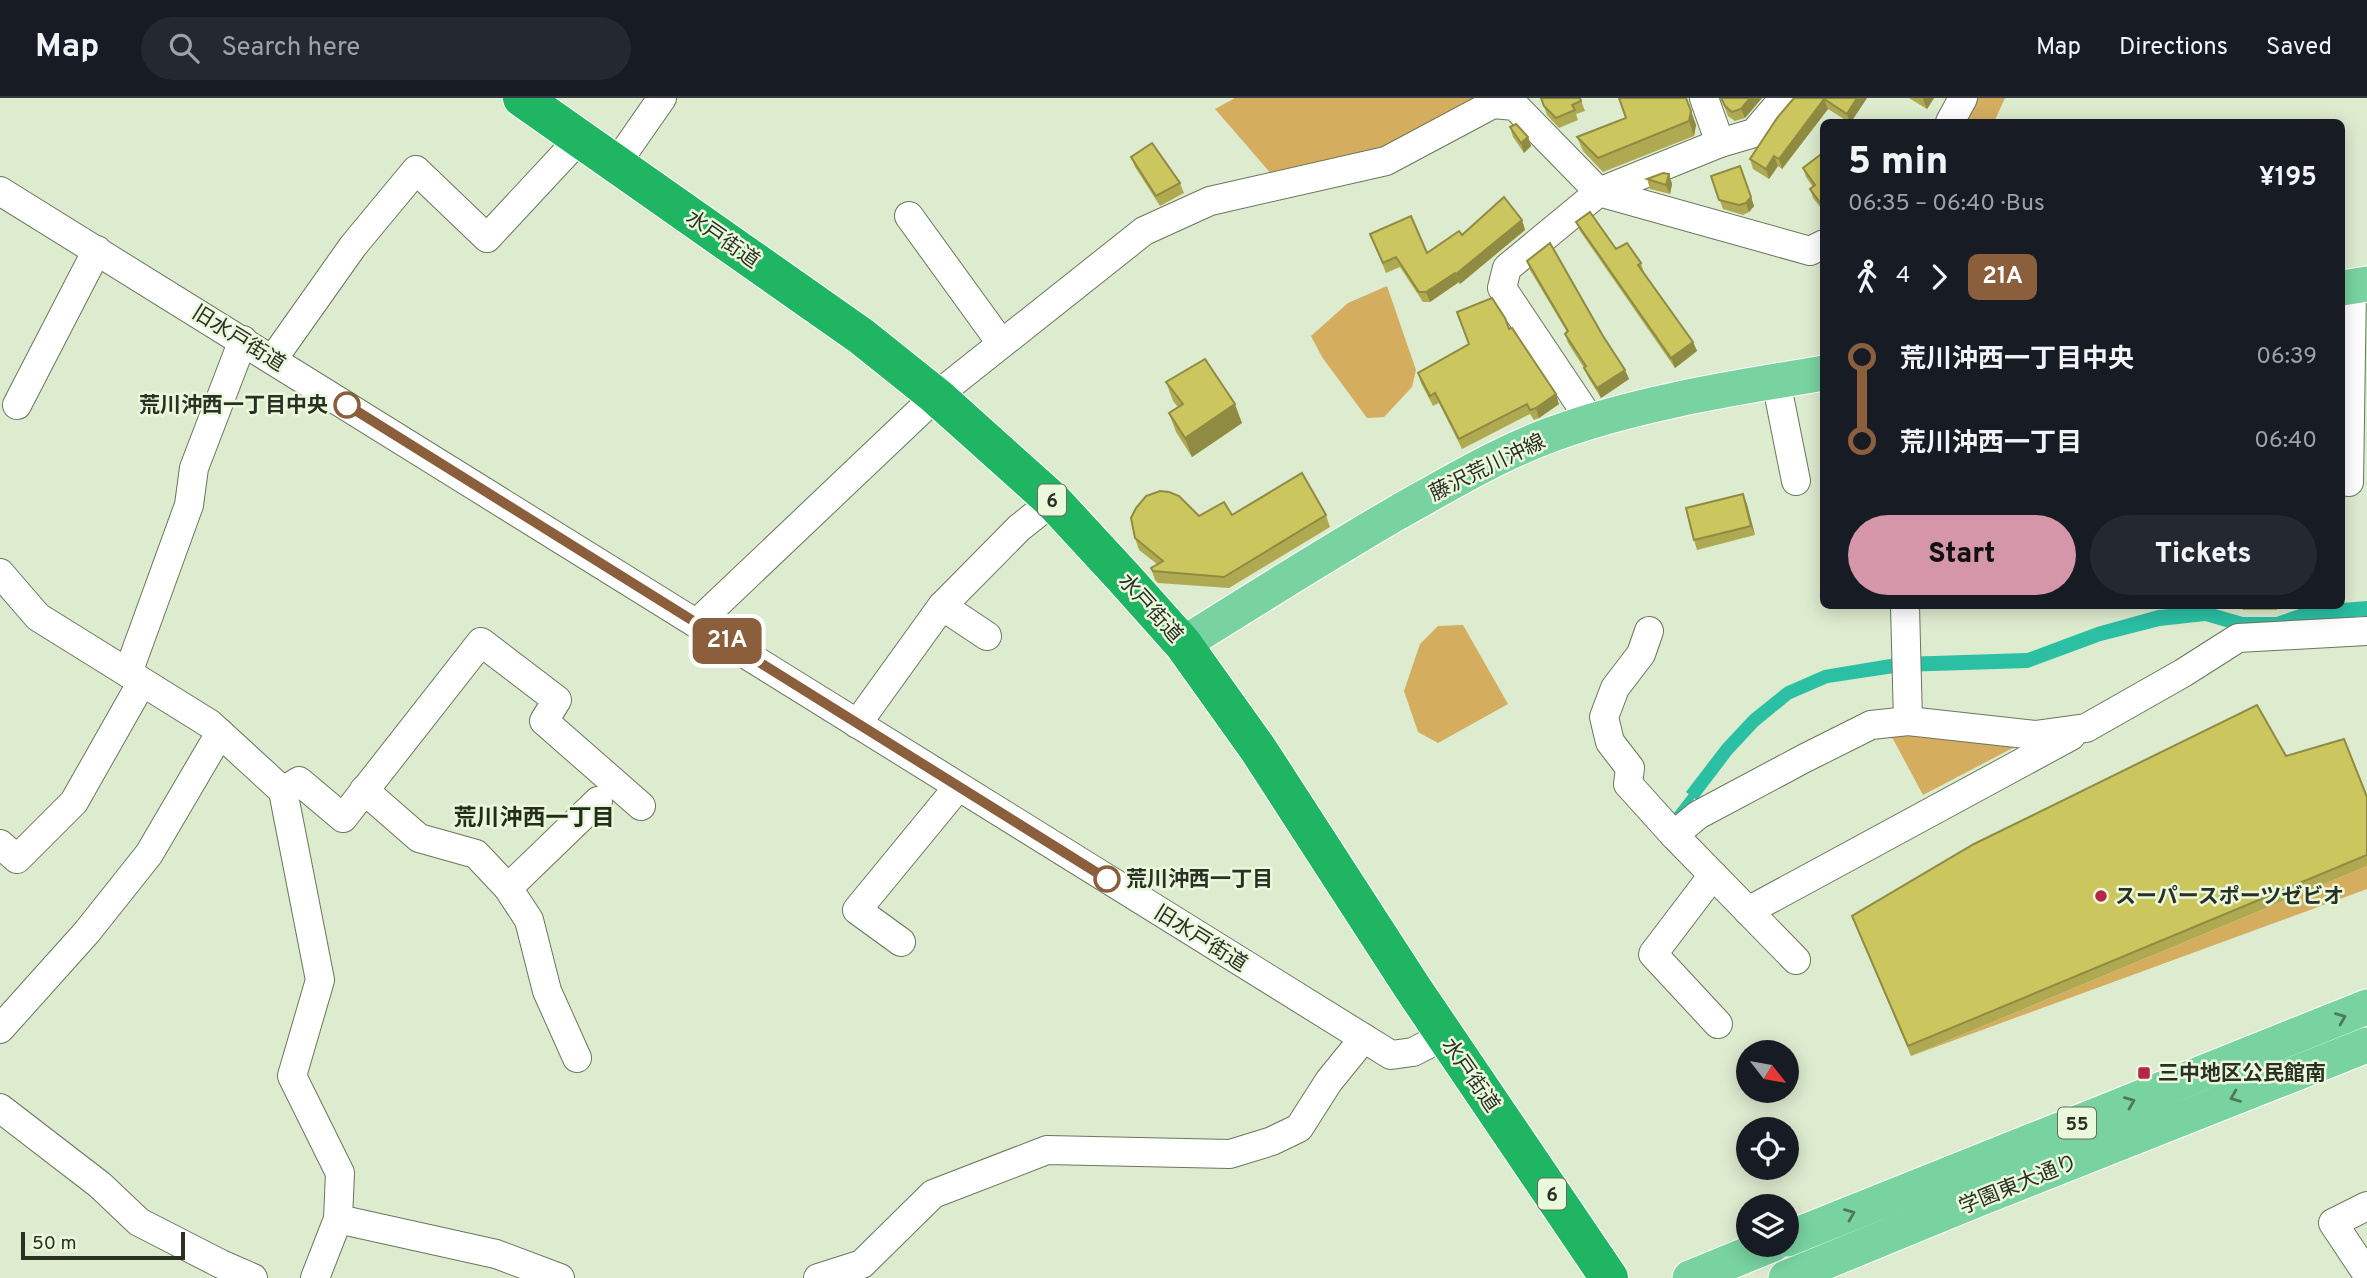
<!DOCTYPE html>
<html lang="en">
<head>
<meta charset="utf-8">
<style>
  :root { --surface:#171b24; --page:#242831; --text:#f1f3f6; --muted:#9ea1a6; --line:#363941; --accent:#d696a9 }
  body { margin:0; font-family:Overpass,"Noto Sans JP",sans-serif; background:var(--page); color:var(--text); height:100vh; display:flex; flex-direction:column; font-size:26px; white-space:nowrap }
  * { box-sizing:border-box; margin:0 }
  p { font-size:23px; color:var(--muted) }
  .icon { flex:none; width:38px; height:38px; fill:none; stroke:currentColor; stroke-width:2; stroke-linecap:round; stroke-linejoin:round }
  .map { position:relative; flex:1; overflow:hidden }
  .drawer { position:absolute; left:1820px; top:21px; width:525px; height:490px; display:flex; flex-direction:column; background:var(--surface); border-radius:10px; box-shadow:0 4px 18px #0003 }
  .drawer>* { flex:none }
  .badge { padding:0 14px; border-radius:10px; font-size:24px; line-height:46px }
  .needle { width:46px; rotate:121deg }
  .tools { position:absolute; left:1736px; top:942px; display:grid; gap:14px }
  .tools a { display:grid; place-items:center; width:63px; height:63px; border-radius:50%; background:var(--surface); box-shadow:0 4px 18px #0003; font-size:35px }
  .scale { position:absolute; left:21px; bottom:18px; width:164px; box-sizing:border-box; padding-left:7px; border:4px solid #2b3025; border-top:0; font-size:19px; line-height:24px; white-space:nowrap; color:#2b3025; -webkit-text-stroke:5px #eaf8dc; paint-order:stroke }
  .map>.badge { position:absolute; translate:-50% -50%; box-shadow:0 0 0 4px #fff }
  .legs { display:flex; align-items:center; gap:10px; height:77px; padding:0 28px; font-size:23px }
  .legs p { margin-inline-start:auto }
  .head { display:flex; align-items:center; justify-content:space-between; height:119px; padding:0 28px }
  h1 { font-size:38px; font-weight:800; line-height:52px }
  .cta { display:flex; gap:14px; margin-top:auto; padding:14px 28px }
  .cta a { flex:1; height:80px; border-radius:42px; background:var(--accent); color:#111; font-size:28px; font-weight:800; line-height:80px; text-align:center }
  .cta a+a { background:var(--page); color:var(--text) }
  ul { padding:0 28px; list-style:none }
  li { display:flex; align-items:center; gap:24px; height:84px; font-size:26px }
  li i { display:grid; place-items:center; width:10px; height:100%; margin:0 9px; background:currentColor }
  li i::after { content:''; width:18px; height:18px; margin:-9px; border:5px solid; border-radius:50%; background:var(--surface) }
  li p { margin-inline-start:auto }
  li:first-child i { background:linear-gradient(#0000 50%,currentColor 0) }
  li:last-child i { background:linear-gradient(currentColor 50%,#0000 0) }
  header { display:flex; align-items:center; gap:42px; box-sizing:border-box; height:98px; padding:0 35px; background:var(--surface); border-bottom:2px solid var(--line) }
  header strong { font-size:33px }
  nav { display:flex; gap:38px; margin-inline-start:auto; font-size:24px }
  .search { width:490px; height:63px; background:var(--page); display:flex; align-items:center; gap:18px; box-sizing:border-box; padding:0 24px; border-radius:38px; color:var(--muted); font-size:26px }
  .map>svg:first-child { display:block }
</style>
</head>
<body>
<header>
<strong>Map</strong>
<div class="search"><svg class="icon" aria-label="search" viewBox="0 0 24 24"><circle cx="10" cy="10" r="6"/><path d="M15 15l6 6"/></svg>Search here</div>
<nav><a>Map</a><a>Directions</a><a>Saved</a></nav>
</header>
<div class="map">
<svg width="2367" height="1180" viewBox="0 0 2367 1180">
  <rect width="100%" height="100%" fill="#ddebcf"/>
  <g fill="#d5ad5f">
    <path d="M 1235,0 L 1475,0 L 1382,55 L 1273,78 L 1215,11 Z"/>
    <path d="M 1970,0 L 2005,0 L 1994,24 L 1956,24 Z"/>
    <path d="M 1387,188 L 1416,272 L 1412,289 L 1384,319 L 1367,320 L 1322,259 L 1311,238 L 1348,205 Z"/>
    <path d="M 1463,527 L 1508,606 L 1438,645 L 1418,634 L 1404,593 L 1420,546 L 1438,528 Z"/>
    <path d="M 1874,633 L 2030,641 L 1923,697 L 1893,641 Z"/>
    <path d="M 2367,768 L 2367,791 L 1911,958 Z"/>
  </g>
  <path fill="#2bbfa3" d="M 2367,503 L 2367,518 L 2310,522 L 2243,534 L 2205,523 L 2160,528 L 2101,543 L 2028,570 L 1901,574 L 1828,585 L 1791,601 L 1758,628 L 1732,656 L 1697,702 L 1686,694 L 1722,647 L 1750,617 L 1785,589 L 1824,572 L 1902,559 L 2027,555 L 2097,529 L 2158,512 L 2205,508 L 2243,519 L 2276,519 L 2308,508 L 2342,508 L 2342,505 Z"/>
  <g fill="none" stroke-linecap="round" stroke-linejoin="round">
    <path stroke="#2bbfa3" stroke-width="7" d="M 1677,717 L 1698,690"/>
    <g stroke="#6a765d" stroke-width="30">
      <g id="minor">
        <path d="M 1704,0 L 1720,45"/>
        <path d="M 1950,24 L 1963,0"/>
        <path d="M 616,66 L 662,0"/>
        <path d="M 0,93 L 1391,957 L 1413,954 L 1444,938"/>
        <path d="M 909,118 L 1001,245"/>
        <path d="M 273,261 L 353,148 L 416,72 L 487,140 L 580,40"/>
        <path d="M 1776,283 L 1796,383"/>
        <path d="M 17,307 L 97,152"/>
        <path d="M 1591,323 L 1502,190 L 1507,170 L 1599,94 L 1810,153 L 1824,146"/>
        <path d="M 2349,384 L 2352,188"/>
        <path d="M 0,475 L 38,519 L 210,626 L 283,693 L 320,882 L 292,978 L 340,1075 L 338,1121 L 315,1180"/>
        <path d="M 942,508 L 987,538"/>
        <path d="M 1905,508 L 1908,623"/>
        <path d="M 698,524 L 936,298 L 1144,133 L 1210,103 L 1386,63 L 1493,6 L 1515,8 L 1599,94 L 1720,45 L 1754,35 L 1784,0"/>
        <path d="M 1649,533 L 1641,556 L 1615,590 L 1604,619 L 1610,644 L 1630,670 L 1628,686 L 1674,737"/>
        <path d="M 128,575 L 189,407 L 194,370 L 243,242"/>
        <path d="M 857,626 L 942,508 L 1019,430 L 1053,403"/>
        <path d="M 364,692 L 419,740 L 476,756 L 508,790 L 529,822 L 547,893 L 577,960"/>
        <path d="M 283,693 L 299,683 L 343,720 L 481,544 L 557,602 L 544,623 L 641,708"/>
        <path d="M 0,746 L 17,761 L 74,704 L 142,584"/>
        <path d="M 1713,777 L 1653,856 L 1718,926"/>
        <path d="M 508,790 L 598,703"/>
        <path d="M 1748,813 L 2071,638"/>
        <path d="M 901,844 L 857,812 L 958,689"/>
        <path d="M 1796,862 L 1674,737 L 1698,717 L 1805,660 L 1871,627 L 1908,623 L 2035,637 L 2086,630 L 2183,575 L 2238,540 L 2367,533"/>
        <path d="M 0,931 L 87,834 L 149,756 L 220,635"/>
        <path d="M 0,1010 L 100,1087 L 139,1124 L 221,1166 L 253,1180"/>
        <path d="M 2367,1108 L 2333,1125 L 2367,1176"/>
        <path d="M 338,1121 L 496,1156 L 560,1180"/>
        <path d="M 818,1180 L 862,1166 L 933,1096 L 1047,1052 L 1230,1056 L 1272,1043 L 1299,1030 L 1329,983 L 1364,940"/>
      </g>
    </g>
    <g stroke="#fff" stroke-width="37">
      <g id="major">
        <path d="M 2342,190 L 2367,186"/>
        <path d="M 1183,546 C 1253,502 1323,458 1395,416 C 1445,388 1496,357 1550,337 C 1636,305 1734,290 1824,275"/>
        <path d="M 1787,1141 L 2367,909"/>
        <path d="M 1690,1180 L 1773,1146"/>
        <path d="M 1786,1180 L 1978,1101 L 2367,947"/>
      </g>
    </g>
    <g stroke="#fff" stroke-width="40">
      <path id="highway" d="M 522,0 L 861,238 L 936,298 L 1053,403 L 1125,481 L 1183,546 L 1258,651 L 1412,889 L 1609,1180"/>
    </g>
    <use href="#minor" stroke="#fff" stroke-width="28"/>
    <use href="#major" stroke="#79d3a1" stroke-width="35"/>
    <use href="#highway" stroke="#1fb563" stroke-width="38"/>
  </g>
  <g fill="#afaa52">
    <path d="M 1541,0 L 1580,0 L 1585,13 L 1576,16 L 1578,22 L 1559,30 L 1547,17 Z"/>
    <path d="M 1721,0 L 1762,0 L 1745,20 L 1735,23 L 1728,18 Z"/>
    <path d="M 1794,0 L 1867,0 L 1851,24 L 1849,24 L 1828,11 L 1782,71 L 1778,68 L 1769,81 L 1753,71 L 1750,61 Z"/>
    <path d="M 1909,0 L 1934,0 L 1927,11 Z"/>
    <path d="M 1688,6 L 1696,27 L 1694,38 L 1603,74 L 1583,53 L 1577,39 L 1626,20 Z"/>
    <path d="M 1510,29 L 1528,39 L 1531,48 L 1524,55 L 1513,39 Z"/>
    <path d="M 1824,54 L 1824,114 L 1813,100 L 1810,91 L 1813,89 L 1806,79 L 1803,70 Z"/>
    <path d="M 1131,59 L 1180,85 L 1184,95 L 1160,108 L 1135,69 Z"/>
    <path d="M 1740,68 L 1754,108 L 1749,114 L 1743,117 L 1723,111 L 1711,78 Z"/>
    <path d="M 1669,76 L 1672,86 L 1670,96 L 1650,91 L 1647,81 Z"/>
    <path d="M 1522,122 L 1525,132 L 1460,186 L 1459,184 L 1430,204 L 1423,204 L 1400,169 L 1386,175 L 1370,136 L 1427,155 L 1462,137 Z"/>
    <path d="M 1576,124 L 1616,151 L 1641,165 L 1644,175 L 1693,244 L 1697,253 L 1675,270 L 1580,133 Z"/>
    <path d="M 1527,163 L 1603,238 L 1625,272 L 1629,281 L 1601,300 L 1588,279 L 1584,270 L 1568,245 L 1565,236 L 1567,234 L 1530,172 Z"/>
    <path d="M 1509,231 L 1559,306 L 1539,320 L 1534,322 L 1530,316 L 1462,351 L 1439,305 L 1433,308 L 1421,285 L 1418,275 Z"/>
    <path d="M 1166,284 L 1242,325 L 1192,359 L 1176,334 L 1169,315 L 1178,309 L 1173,303 Z"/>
    <path d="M 1743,396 L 1755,437 L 1697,452 L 1694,442 Z"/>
    <path d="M 1232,417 L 1326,417 L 1330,429 L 1229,490 L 1158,485 L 1155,482 L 1151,470 L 1157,466 L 1139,452 L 1135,440 L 1199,418 Z"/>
    <path d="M 2241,508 L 2277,508 L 2277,512 L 2243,512 Z"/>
    <path d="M 2286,658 L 2367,699 L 2367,768 L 1911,958 L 1852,818 Z"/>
  </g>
  <g fill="#8f8b42">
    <path d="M 1750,0 L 1762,0 L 1745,20 L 1741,11 Z"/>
    <path d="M 1857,0 L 1867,0 L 1851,24 L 1850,24 L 1847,16 Z"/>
    <path d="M 1924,0 L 1934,0 L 1927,11 L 1923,1 Z"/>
    <path d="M 1824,1 L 1828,11 L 1782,71 L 1779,61 Z"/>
    <path d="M 1691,13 L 1696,27 L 1694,38 L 1689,23 Z"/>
    <path d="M 1528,39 L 1531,48 L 1524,55 L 1521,45 Z"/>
    <path d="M 1774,58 L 1778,68 L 1769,81 L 1766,71 Z"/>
    <path d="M 1669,76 L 1672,86 L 1670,96 L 1666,87 Z"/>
    <path d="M 1751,99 L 1754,108 L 1749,114 L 1746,105 Z"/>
    <path d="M 1522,122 L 1525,132 L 1460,186 L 1456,176 Z"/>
    <path d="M 1455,175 L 1459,184 L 1430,204 L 1426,194 Z"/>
    <path d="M 1693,244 L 1697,253 L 1675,270 L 1671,260 Z"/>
    <path d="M 1625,272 L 1629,281 L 1601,300 L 1597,290 Z"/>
    <path d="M 1556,296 L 1559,306 L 1539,320 L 1536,310 Z"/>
    <path d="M 1235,306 L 1242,325 L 1192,359 L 1185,340 Z"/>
    <path d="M 1743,396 L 1747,406 L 1755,437 L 1751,428 Z"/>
  </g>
  <g fill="#ccc65f" stroke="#8f8b42" stroke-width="2">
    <path d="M 1541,0 L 1580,0 L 1581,3 L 1572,7 L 1575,12 L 1556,20 L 1544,8 Z"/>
    <path d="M 1619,0 L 1686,0 L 1691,13 L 1689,23 L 1598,60 L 1577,39 L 1626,20 Z"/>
    <path d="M 1721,0 L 1750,0 L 1741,11 L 1732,14 L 1725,8 Z"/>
    <path d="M 1794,0 L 1857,0 L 1847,16 L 1824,1 L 1779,61 L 1774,58 L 1766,71 L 1750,61 L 1777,20 Z"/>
    <path d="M 1516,26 L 1528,39 L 1521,45 L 1510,29 Z"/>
    <path d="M 1152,45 L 1180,85 L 1156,98 L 1131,59 Z"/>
    <path d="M 1824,54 L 1824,104 L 1821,106 L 1810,91 L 1815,87 L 1803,70 Z"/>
    <path d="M 1740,68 L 1751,99 L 1746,105 L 1739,107 L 1719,102 L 1711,78 Z"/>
    <path d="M 1663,75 L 1669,76 L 1666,87 L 1647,81 Z"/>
    <path d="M 1504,99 L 1522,122 L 1456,176 L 1455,175 L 1426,194 L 1419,194 L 1396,159 L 1383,165 L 1370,136 L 1411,118 L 1427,155 L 1459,133 L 1462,137 Z"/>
    <path d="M 1590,114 L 1616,151 L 1627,145 L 1641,165 L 1638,167 L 1693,244 L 1671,260 L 1576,124 Z"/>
    <path d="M 1550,145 L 1603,238 L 1625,272 L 1597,290 L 1584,270 L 1586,268 L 1565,236 L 1568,233 L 1527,163 Z"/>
    <path d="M 1492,200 L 1505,220 L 1509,231 L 1512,230 L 1556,296 L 1536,310 L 1530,312 L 1527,306 L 1459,341 L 1435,295 L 1430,298 L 1418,275 L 1469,246 L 1457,214 Z"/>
    <path d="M 1205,261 L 1235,306 L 1185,340 L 1169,315 L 1183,306 L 1166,284 Z"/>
    <path d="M 1302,375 L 1326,417 L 1224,479 L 1153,473 L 1151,470 L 1163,463 L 1135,440 L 1131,420 L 1136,410 L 1146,398 L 1160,393 L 1169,394 L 1179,398 L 1199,418 L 1224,404 L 1232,417 Z"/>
    <path d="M 1743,396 L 1751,428 L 1694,442 L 1686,410 Z"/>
    <path d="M 2257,607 L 2286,658 L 2344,641 L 2367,699 L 2367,757 L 1908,948 L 1852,818 L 1974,746 Z"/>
  </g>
  <defs><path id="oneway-chevron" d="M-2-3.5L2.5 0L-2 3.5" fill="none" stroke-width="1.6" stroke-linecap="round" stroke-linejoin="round" transform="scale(1.75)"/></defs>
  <g stroke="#4e795d">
    <use href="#oneway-chevron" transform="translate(2341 920) rotate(-22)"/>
    <use href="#oneway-chevron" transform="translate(2235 999) rotate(158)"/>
    <use href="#oneway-chevron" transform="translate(2130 1004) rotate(-22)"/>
    <use href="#oneway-chevron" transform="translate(1850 1116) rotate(-22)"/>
  </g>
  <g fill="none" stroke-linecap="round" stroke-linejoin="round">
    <g stroke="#fff" stroke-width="16">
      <path id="line-1" d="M 347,307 L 1107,781"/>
    </g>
    <use href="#line-1" stroke="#8b5e3c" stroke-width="10"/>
  </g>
  <g fill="#fff" stroke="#8b5e3c" stroke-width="3.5">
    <circle cx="347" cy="307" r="12"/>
    <circle cx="1107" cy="781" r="12"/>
  </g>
  <g fill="#b6254a" stroke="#eaf8dc" stroke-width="2.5">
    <circle cx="2101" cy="798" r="7"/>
    <rect x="2137" y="968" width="14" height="14" rx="3.5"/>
  </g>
  <g text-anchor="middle" stroke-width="5" stroke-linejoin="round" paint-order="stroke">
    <g fill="#eaf8dc" stroke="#646c5c" stroke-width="2">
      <rect x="1038" y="386.5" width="28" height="31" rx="5"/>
      <rect x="2058" y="1009.5" width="38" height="31" rx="5"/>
      <rect x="1538" y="1080.5" width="28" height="31" rx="5"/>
    </g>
    <g font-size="19" font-weight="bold" fill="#2b3025">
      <text x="1052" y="409">6</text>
      <text x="2077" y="1032">55</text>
      <text x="1552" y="1103">6</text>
    </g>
    <g font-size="21" fill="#2b3025" stroke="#eaf8dc">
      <text transform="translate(723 141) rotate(35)" y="7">水戸街道</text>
      <text transform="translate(239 240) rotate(32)" y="7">旧水戸街道</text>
      <text transform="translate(1487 369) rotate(-26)" y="7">藤沢荒川沖線</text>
      <text transform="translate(1151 510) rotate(48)" y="7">水戸街道</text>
      <text transform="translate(1201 840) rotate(32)" y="7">旧水戸街道</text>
      <text transform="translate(1471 977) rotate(55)" y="7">水戸街道</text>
      <text transform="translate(2018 1086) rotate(-22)" y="7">学園東大通り</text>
    </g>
    <g font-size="21" font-weight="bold" fill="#2b3025" stroke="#eaf8dc" text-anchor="end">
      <text x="328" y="314">荒川沖西一丁目中央</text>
      <text x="1126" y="788" text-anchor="start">荒川沖西一丁目</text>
    </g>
    <g font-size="21" font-weight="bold" fill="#2b3025" stroke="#eaf8dc" text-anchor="start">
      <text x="2115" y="805">スーパースポーツゼビオ</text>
      <text x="2158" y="982">三中地区公民館南</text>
    </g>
    <g font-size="23" font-weight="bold" fill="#232d18" stroke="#eaf8dc">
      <text x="534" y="727">荒川沖西一丁目</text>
    </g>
  </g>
</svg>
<div class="tools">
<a><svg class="needle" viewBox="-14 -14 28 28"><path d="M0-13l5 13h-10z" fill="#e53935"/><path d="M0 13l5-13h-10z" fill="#9ea1a6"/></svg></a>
<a><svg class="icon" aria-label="locate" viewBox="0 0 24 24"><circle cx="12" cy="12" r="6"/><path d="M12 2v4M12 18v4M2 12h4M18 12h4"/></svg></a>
<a><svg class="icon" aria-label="layers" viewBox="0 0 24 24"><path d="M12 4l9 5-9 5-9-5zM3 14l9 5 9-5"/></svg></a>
</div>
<div class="scale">50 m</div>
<b class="badge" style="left:727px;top:543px;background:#8b5e3c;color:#fff">21A</b>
<section class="drawer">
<div class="head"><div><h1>5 min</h1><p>06:35 – 06:40 · Bus</p></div><b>¥195</b></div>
<div class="legs"><svg class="icon" aria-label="walk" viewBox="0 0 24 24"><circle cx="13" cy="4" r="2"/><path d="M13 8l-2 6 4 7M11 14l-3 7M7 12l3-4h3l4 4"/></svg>4<svg class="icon" aria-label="forward" viewBox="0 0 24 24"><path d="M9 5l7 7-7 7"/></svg><b class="badge" style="background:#8b5e3c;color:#fff">21A</b></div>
<ul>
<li><i style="color:#8b5e3c"></i><b>荒川沖西一丁目中央</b><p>06:39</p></li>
<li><i style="color:#8b5e3c"></i><b>荒川沖西一丁目</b><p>06:40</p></li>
</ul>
<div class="cta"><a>Start</a><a>Tickets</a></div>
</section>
</div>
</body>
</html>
